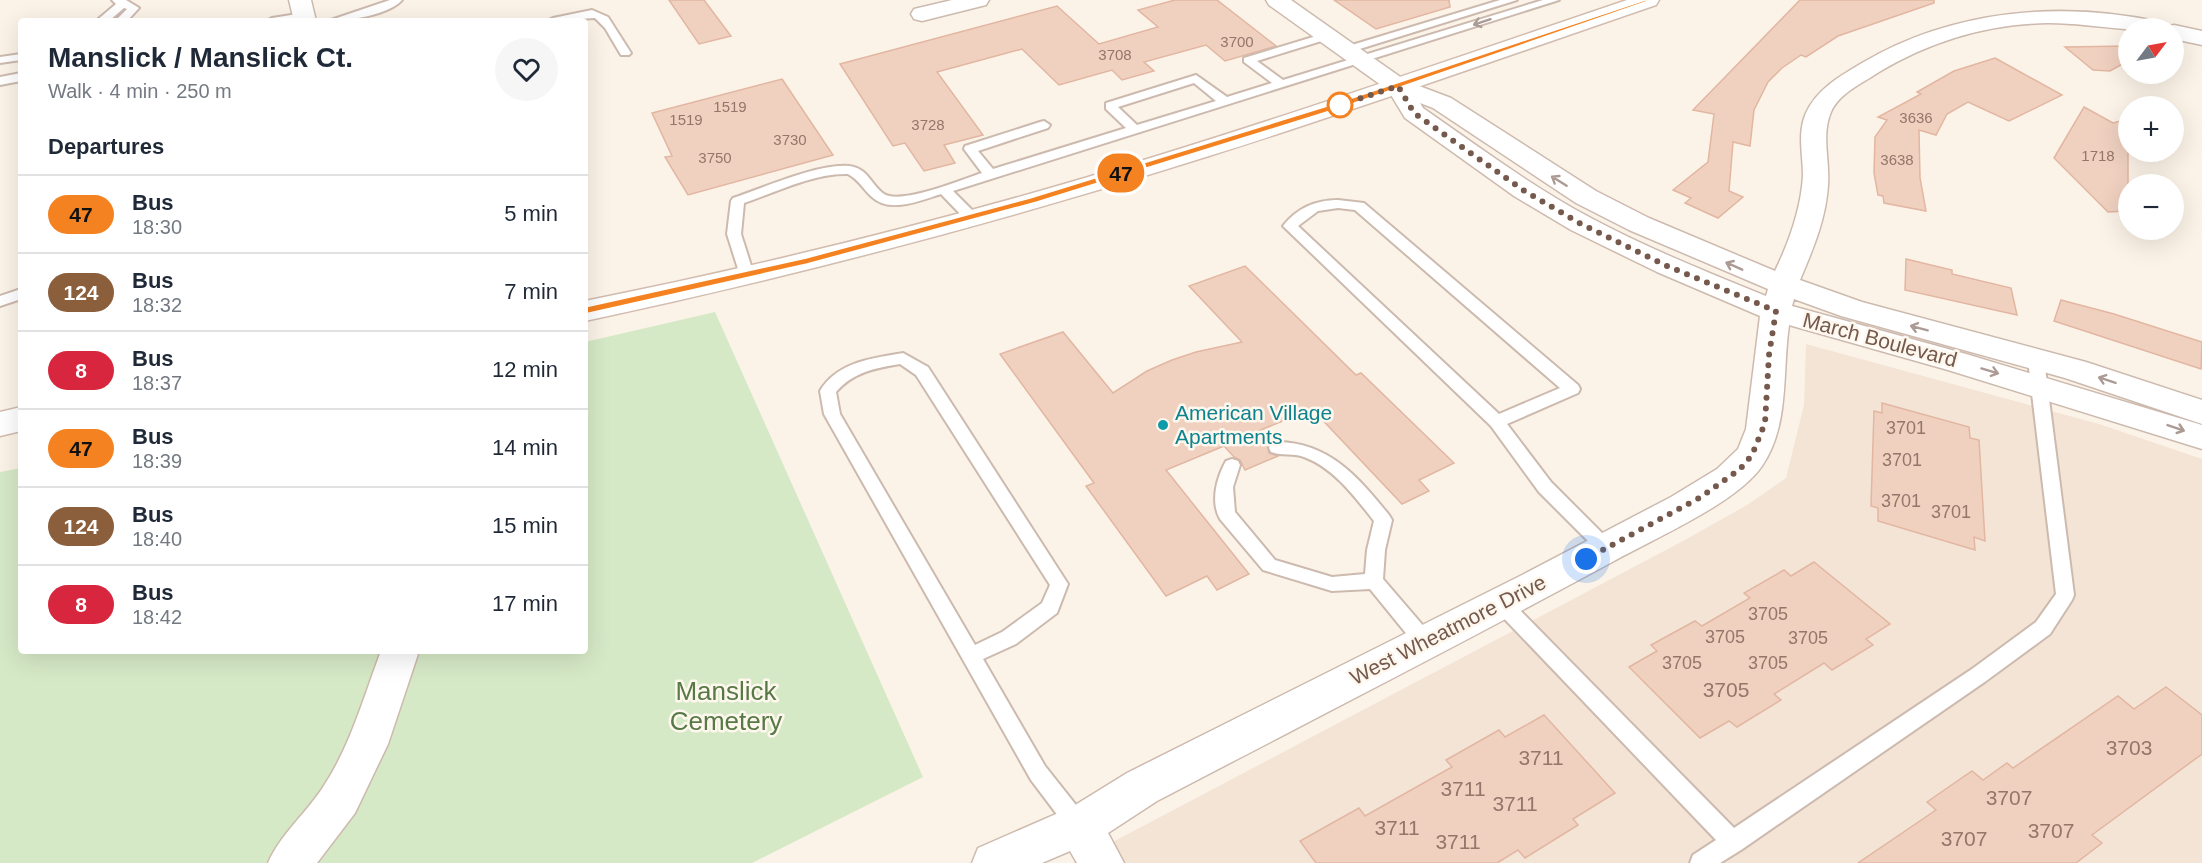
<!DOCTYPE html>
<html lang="en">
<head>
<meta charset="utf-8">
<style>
  :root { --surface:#fff; --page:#f6f6f7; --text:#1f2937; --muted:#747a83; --line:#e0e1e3 }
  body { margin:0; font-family:Arial,sans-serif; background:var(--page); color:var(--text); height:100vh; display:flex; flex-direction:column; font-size:22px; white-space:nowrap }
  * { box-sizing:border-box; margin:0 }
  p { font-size:20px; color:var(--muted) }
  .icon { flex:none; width:33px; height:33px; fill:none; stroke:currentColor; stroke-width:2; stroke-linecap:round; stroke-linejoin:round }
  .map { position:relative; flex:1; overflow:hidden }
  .side { position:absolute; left:18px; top:18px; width:570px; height:636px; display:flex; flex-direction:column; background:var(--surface); border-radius:6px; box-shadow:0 6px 24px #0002 }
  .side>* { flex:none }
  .badge { padding:0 12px; border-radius:20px; font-size:21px; line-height:39px }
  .needle { width:39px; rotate:58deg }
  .buttons { position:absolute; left:2118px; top:18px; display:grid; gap:12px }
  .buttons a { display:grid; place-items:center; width:66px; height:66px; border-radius:50%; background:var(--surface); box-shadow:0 6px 24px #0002; font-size:30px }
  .you { position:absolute; width:30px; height:30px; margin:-15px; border:4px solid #fff; border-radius:50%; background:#1a73e8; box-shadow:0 0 0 9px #1a73e833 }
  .map>.badge { position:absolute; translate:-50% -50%; box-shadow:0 0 0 3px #fff }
  h2 { padding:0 30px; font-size:22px; line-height:54px }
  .round { display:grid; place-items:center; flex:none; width:63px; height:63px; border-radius:32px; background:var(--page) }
  .headline { display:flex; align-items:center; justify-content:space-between; height:102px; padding:0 30px }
  h1 { font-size:28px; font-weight:700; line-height:45px }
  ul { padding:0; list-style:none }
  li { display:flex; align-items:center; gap:18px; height:78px; padding:0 30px; border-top:2px solid var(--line) }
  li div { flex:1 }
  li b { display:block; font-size:22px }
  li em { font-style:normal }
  li .badge { min-width:66px; font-weight:700; text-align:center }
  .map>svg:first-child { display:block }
</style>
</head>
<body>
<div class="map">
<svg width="2202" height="863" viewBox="0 0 2202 863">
  <rect width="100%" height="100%" fill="#fcf3e8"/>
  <path fill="#f3e4d6" d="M 1806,344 L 2099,424 L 2202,459 L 2202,863 L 1073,863 L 1683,541 L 1747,505 L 1786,478 L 1804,405 Z"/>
  <path fill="#d6e9c6" d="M 715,312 L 923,777 L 752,863 L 0,863 L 0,472 L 21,468 L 21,651 L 585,651 L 585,342 Z"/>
  <g fill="#f0d1c0" stroke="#e2b6a1" stroke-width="1.5">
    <path d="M 669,0 L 704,0 L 731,36 L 699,44 Z"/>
    <path d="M 1175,0 L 1217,0 L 1276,46 L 1225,61 L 1206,45 L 1144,62 L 1154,71 L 1122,80 L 1112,70 L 1059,85 L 1022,49 L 937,72 L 983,135 L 944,145 L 955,163 L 924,171 L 905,143 L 893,146 L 840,64 L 1057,6 L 1099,44 L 1158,27 L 1138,10 Z"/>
    <path d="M 1334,0 L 1449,0 L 1450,7 L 1376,29 Z"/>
    <path d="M 1800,0 L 1934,0 L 1934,3 L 1838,36 L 1806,57 L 1801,55 L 1782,68 L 1768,82 L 1754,110 L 1750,146 L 1733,142 L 1729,191 L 1743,197 L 1718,218 L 1685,203 L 1691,198 L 1673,190 L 1708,162 L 1714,114 L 1693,110 Z"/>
    <path d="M 2128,46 L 2128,61 L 2110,71 L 2093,70 L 2065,47 Z"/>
    <path d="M 1995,58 L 2062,95 L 2009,121 L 1968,102 L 1947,114 L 1936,135 L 1919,130 L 1920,178 L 1926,211 L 1884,203 L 1883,196 L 1878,195 L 1874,173 L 1875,137 L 1887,120 L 1878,117 L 1921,94 L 1917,92 L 1954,71 Z"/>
    <path d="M 782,79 L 833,155 L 688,195 L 665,157 L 672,156 L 652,113 Z"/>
    <path d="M 2084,107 L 2113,123 L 2128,119 L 2128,211 L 2108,212 L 2054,158 Z"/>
    <path d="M 1906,259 L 1952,270 L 1952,274 L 2011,288 L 2017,315 L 1905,290 Z"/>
    <path d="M 1245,266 L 1356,375 L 1361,373 L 1454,463 L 1419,480 L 1429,491 L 1402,504 L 1312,409 L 1256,432 L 1268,445 L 1269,453 L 1278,456 L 1245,470 L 1240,460 L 1234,457 L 1224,446 L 1166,470 L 1249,574 L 1217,590 L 1207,576 L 1166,596 L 1086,486 L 1094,483 L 1000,354 L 1063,332 L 1113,393 L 1147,371 L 1172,360 L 1196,352 L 1242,342 L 1189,286 Z"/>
    <path d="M 2061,300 L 2114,314 L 2202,342 L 2201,369 L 2054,321 Z"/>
    <path d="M 1882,403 L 1969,427 L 1970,438 L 1979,440 L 1985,541 L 1974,537 L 1975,550 L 1878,521 L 1878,508 L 1871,506 L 1874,411 L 1882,413 Z"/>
    <path d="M 1814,562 L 1890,624 L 1866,639 L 1873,645 L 1832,670 L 1824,663 L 1774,694 L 1781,700 L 1737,727 L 1729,721 L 1700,738 L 1629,667 L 1657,651 L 1651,645 L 1695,621 L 1702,626 L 1750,598 L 1744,593 L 1784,570 L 1791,576 Z"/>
    <path d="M 2166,687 L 2202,715 L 2202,754 L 2092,835 L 2102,843 L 2076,863 L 1858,863 L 1936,810 L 1927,802 L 1972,771 L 1983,780 L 2007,763 L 2013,768 L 2118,696 L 2134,709 Z"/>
    <path d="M 1544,715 L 1615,793 L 1573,819 L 1578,825 L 1525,858 L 1518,850 L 1497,863 L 1316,863 L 1300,841 L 1359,808 L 1365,816 L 1452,767 L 1446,760 L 1499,730 L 1505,737 Z"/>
  </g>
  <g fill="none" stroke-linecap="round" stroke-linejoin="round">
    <g stroke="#cdbaae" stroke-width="4">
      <g id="service">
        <path d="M 112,0 L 126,0 L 139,8 L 127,21 L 115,21 L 127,9 L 124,8 L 109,21 L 96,21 L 116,4 Z"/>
        <path d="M 390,0 L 402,0 C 389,15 348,21 328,21 Z"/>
        <path d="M 1500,0 L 1517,0 L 1350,52 L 1346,53 L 1340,50 L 1342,48 Z"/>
        <path d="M 1543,0 L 1559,0 L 953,191 L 977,215 L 979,218 L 977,221 L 967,221 L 941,194 C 922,200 890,214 872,197 C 863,189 859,180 848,174 C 813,173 777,192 744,203 L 741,234 L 754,275 L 747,280 L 740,275 L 727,234 L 731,201 L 733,198 C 763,188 819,163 849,166 C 868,168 871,185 884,194 C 901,205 963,179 982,173 L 964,149 L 965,146 L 1040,122 L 1044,121 L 1050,125 L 1048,128 L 978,151 L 993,169 L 1126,128 L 1106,109 L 1106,103 L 1196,75 L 1227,97 L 1272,83 L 1244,62 L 1244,58 L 1323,34 L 1331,34 L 1331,38 L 1257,61 L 1283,80 ZM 1194,83 L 1216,101 L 1137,125 L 1118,107 Z"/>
        <path d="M 592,10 L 608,17 L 631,53 L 629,55 L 621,55 L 605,28 L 595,18 L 547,21 L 553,18 Z"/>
        <path d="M 304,13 L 308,14 L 308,18 L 266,21 L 272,18 Z"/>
        <path d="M 21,54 L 21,60 L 0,63 L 0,57 Z"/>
        <path d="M 21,73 L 21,81 L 0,85 L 0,77 Z"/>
        <path d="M 1338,200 L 1364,203 L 1578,385 L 1580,389 L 1578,393 L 1507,424 L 1551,482 L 1612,543 L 1615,548 L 1612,553 L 1606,555 L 1600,553 L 1539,492 L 1491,426 L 1283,226 C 1297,208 1316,200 1338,200 ZM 1338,208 L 1355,210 L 1560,388 L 1499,414 L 1298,226 L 1318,211 Z"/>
        <path d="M 21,289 L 21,299 L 0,306 L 0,296 Z"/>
        <path d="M 903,353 L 928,367 L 1068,584 L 1057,613 L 1016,644 L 983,659 L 1045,766 L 1087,819 L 1090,826 L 1087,833 L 1079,836 L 1071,833 L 1031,780 L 824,414 L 820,391 C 837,362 873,358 903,353 ZM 900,364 L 916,375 L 1050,585 L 1042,603 L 1002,632 L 975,645 L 840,414 L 836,392 C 853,372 876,368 900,364 Z"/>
        <path d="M 2036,355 L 2042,356 L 2044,360 L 2074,595 L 2072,600 L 2050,634 L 1986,681 L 1741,850 L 1720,863 L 1690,863 L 1693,855 L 1716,840 L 1494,608 L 1492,603 L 1494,598 L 1501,595 L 1508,598 L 1734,828 L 1972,669 L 2036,622 L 2056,594 L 2028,360 L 2030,356 Z"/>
        <path d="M 1277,442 C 1329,442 1359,478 1389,515 L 1392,520 L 1385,550 L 1383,579 L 1432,636 L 1435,642 L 1432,648 L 1425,650 L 1418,648 L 1370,589 L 1332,591 L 1263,570 L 1220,519 C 1210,501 1217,477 1226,461 L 1232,459 L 1238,461 L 1240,465 L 1233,487 L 1235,512 L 1275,560 L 1332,577 L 1365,574 L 1367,550 L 1374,521 C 1355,497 1334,468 1304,457 C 1293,453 1282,456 1271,452 L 1269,448 L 1271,444 Z"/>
      </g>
    </g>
    <g stroke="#cdbaae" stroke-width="3">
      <g id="minor">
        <path d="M 289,0 L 311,0 L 316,21 L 294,21 Z"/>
        <path d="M 952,0 L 989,0 L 986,5 L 922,21 L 914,19 L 911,14 L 914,9 Z"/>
        <path d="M 1266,0 L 1291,0 L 1406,81 L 1451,98 L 1596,191 L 1649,218 L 1775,271 C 1789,242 1801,209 1803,176 C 1803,155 1797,133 1806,113 C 1817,89 1840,76 1862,63 C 1953,9 2063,0 2165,23 L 2167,27 L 2174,25 L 2202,31 L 2202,45 L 2174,39 L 2174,28 C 2158,28 2138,30 2125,29 C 2099,27 2074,23 2048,23 C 1987,24 1931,41 1879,72 C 1863,83 1839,93 1831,112 C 1821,135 1830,161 1828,185 C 1826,219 1813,249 1800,280 L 1862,302 L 2086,362 L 2202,400 L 2202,424 L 2065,378 L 1841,316 L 1794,299 L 1792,306 L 1966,354 L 2202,425 L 2202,449 L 1948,370 L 1789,325 C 1782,372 1790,425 1762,466 C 1737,503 1655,538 1614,561 C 1463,643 1310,721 1157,801 L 1108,833 L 1124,863 L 1077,863 L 1070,851 L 1042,863 L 972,863 L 978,848 L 1072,807 L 1127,773 L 1522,575 L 1671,497 L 1717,469 L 1738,449 L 1746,429 L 1760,316 L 1657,272 L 1571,230 L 1514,196 L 1405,118 L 1388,90 L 1269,5 ZM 1420,103 L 1433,108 L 1576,203 L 1629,230 L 1768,289 L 1766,296 C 1707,272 1647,248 1591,218 C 1532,187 1478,146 1423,108 Z"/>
        <path d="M 381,651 L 419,651 L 388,744 L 355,813 L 317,863 L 268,863 C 281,833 308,812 325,784 C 351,744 364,696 381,651 Z"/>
      </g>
    </g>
    <g stroke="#d2bcae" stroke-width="3">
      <g id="secondary">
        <path d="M 1627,0 L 1659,0 L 1656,5 C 1507,56 1359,109 1209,156 C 1004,221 796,276 585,321 L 585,301 C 754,267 922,226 1088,177 C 1269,123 1447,61 1627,0 Z"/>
        <path d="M 21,407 L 21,431 L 0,436 L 0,412 Z"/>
      </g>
    </g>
    <use href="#service" fill="#fff" fill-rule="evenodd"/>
    <use href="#minor" fill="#fff" fill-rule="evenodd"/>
    <use href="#secondary" fill="#fff" fill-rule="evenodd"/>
  </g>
  <defs><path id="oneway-shaft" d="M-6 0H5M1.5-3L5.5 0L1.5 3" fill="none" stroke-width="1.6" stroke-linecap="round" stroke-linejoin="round" transform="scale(1.5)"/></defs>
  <g stroke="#ac9b94">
    <use href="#oneway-shaft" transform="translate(1482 22) rotate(162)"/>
    <use href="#oneway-shaft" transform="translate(1559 181) rotate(-148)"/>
    <use href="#oneway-shaft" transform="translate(1734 266) rotate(-156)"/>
    <use href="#oneway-shaft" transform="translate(1919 328) rotate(-165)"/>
    <use href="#oneway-shaft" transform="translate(1990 371) rotate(17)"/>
    <use href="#oneway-shaft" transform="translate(2107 380) rotate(-162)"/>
    <use href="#oneway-shaft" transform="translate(2176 428) rotate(19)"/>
  </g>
  <path fill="#f58220" stroke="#fff" stroke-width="1.5" d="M 1645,0 L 1651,0 L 1343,107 L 1037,202 L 807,264 L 585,314 L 580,311 L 585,307 L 806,258 L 1030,198 L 1337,103 Z"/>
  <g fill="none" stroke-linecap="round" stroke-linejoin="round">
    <path stroke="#75594d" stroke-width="6" stroke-dasharray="0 10.8" d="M 1340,105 L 1398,86 L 1414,113 L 1523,190 L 1581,224 L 1667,266 L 1776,311 L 1769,355 L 1765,423 L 1752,455 L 1740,469 L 1701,497 L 1586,559"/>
  </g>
  <circle fill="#fff" stroke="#f58220" stroke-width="3" cx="1340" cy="105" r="12"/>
  <circle fill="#0f9aa8" stroke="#fef7ee" stroke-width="2" cx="1163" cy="425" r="6"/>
  <g text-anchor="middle" stroke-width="5" stroke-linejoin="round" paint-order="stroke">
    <g font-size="15" fill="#94776a">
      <text x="1237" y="47">3700</text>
      <text x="1115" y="60">3708</text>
      <text x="730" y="112">1519</text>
      <text x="1916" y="123">3636</text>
      <text x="686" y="125">1519</text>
      <text x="928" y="130">3728</text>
      <text x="790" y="145">3730</text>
      <text x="2098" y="161">1718</text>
      <text x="715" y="163">3750</text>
      <text x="1897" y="165">3638</text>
    </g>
    <g font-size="18" fill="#94776a">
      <text x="1906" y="434">3701</text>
      <text x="1902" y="466">3701</text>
      <text x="1901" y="507">3701</text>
      <text x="1951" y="518">3701</text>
      <text x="1768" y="620">3705</text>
      <text x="1725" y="643">3705</text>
      <text x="1808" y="644">3705</text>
      <text x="1682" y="669">3705</text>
      <text x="1768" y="669">3705</text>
    </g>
    <g font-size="21" fill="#75594d" stroke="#fef7ee">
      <text transform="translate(1880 340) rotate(15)" y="7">March Boulevard</text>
      <text transform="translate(1448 630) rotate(-27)" y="7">West Wheatmore Drive</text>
    </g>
    <g font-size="21" fill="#0d838f" stroke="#fef7ee" text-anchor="start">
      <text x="1175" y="420">American Village<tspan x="1175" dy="24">Apartments</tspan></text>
    </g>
    <g font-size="21" fill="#94776a">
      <text x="1726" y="697">3705</text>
      <text x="2129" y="755">3703</text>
      <text x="1541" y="765">3711</text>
      <text x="1463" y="796">3711</text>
      <text x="2009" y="805">3707</text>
      <text x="1515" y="811">3711</text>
      <text x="1397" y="835">3711</text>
      <text x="2051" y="838">3707</text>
      <text x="1964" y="846">3707</text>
      <text x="1458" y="849">3711</text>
    </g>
    <g font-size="26" fill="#577945" stroke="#fef7ee">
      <text x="726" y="700">Manslick<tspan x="726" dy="30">Cemetery</tspan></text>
    </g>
  </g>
</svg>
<div class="buttons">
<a><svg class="needle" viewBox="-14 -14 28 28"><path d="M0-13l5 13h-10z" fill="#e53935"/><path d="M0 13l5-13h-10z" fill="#747a83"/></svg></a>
<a>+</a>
<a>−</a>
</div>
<div class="you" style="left:1586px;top:559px"></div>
<b class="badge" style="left:1121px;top:173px;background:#f58220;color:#111">47</b>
<section class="side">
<div class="headline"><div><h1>Manslick / Manslick Ct.</h1><p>Walk · 4 min · 250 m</p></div><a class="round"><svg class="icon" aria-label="heart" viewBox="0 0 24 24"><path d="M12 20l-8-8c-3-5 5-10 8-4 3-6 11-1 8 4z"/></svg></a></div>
<h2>Departures</h2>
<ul>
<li><span class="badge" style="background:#f58220;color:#111">47</span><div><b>Bus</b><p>18:30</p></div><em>5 min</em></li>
<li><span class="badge" style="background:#8b5e3c;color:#fff">124</span><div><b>Bus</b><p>18:32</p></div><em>7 min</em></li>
<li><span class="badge" style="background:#d7263d;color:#fff">8</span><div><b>Bus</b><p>18:37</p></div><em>12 min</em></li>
<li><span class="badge" style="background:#f58220;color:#111">47</span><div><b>Bus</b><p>18:39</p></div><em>14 min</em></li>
<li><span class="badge" style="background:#8b5e3c;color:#fff">124</span><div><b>Bus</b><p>18:40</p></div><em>15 min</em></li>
<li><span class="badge" style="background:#d7263d;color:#fff">8</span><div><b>Bus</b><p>18:42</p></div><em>17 min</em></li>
</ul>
</section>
</div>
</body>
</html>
